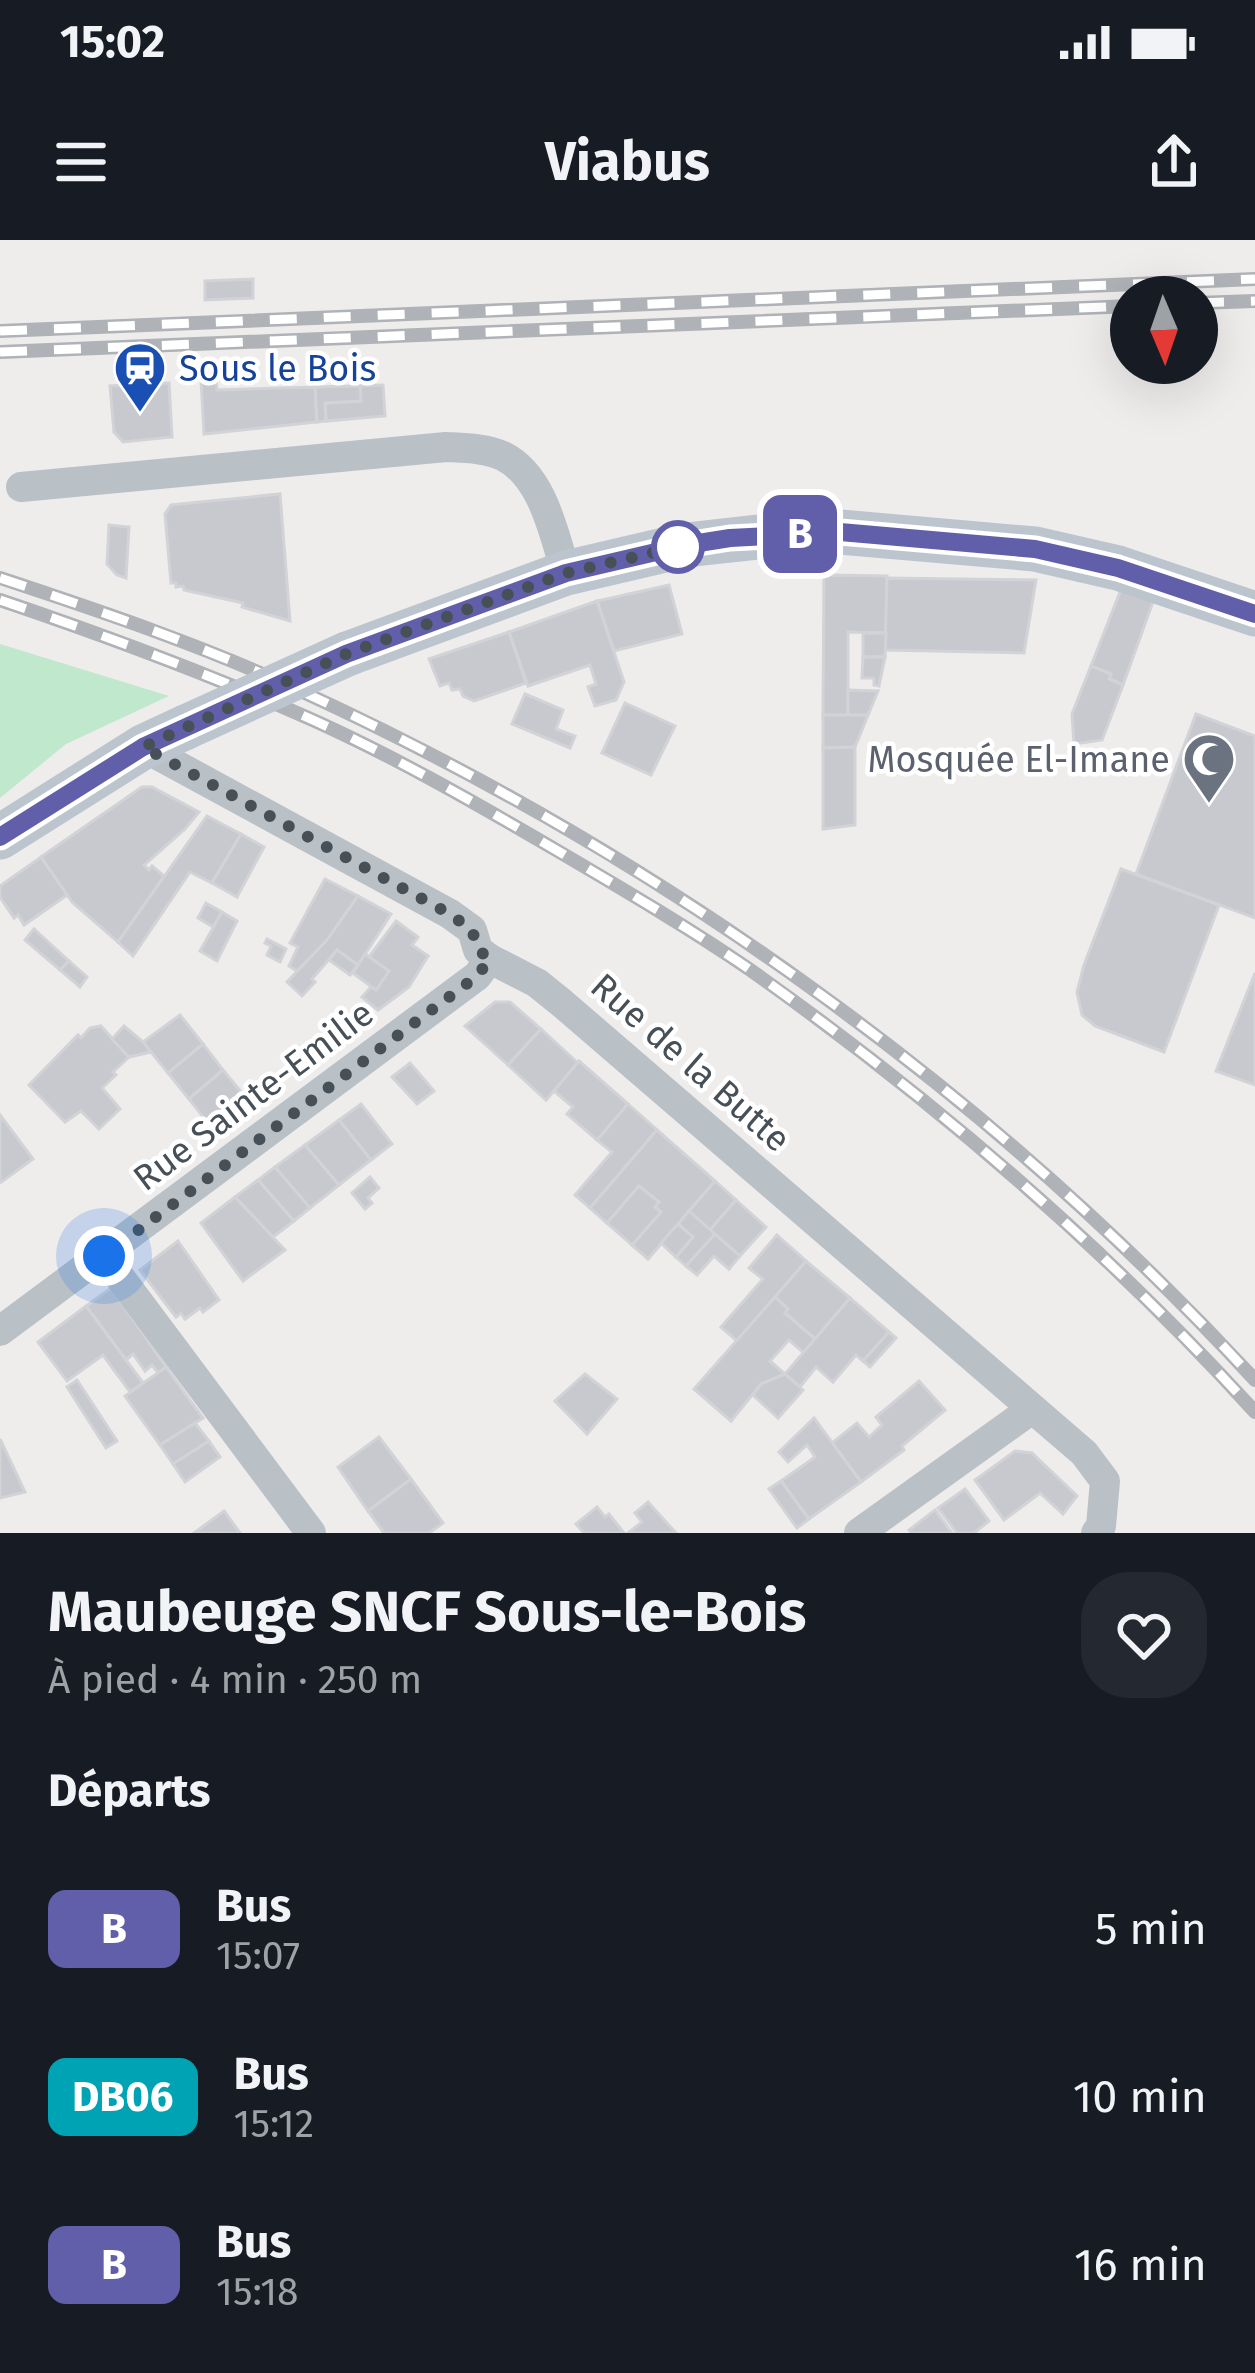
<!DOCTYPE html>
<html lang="fr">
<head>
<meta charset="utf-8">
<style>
  :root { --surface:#171b24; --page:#242831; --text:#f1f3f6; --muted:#9ea1a6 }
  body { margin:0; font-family:"Fira Sans",sans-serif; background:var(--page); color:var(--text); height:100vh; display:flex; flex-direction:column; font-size:45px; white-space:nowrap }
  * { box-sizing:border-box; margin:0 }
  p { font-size:39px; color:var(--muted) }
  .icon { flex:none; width:66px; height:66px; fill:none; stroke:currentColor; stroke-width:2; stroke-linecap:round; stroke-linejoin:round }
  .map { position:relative; height:1293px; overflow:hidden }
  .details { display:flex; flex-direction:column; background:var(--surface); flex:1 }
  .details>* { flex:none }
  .badge { padding:0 24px; border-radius:18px; font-size:42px; line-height:78px }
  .needle { width:78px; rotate:178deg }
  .fabs { position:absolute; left:1110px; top:36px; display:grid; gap:24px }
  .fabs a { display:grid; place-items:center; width:108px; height:108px; border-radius:50%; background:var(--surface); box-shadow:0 12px 48px #0002; font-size:60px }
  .you { position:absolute; width:60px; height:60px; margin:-30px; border:9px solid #fff; border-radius:50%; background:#1a73e8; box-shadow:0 0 0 18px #1a73e833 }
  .map>.badge { position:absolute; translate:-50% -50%; box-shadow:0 0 0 6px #fff }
  h2 { padding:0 48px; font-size:45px; line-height:108px }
  .round { display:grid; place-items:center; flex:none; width:126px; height:126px; border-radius:48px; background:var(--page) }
  .summary { display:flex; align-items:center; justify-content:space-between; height:204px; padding:0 48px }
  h1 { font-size:57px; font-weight:700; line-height:90px }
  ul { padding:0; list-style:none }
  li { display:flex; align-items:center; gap:36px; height:168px; padding:0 48px }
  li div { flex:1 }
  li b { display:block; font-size:45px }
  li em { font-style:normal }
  li .badge { min-width:132px; font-weight:700; text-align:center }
  .status { display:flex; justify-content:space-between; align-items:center; height:84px; padding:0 60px; background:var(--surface); direction:ltr }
  .status svg { height:33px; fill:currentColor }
  header { display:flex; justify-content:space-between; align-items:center; height:156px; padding:0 48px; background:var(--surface); font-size:54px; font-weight:700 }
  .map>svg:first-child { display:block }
</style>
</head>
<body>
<div class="status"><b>15:02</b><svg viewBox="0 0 49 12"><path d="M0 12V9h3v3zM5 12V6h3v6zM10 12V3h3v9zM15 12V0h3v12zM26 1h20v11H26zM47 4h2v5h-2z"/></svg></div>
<header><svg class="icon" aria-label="menu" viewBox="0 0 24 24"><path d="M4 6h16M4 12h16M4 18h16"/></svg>Viabus<svg class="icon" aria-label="share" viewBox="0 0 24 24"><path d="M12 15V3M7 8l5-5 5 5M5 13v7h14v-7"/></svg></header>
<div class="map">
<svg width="1255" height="1293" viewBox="0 0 1255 1293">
  <rect width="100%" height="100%" fill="#efecec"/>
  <path fill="#bfe8cd" d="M 0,404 L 169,456 L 66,504 L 0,558 Z"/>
  <g fill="#c7c9ce" stroke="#d1d3d7" stroke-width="3">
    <path d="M 253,39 L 253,58 L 205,60 L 205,41 Z"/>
    <path d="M 216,138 L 217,150 L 315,147 L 317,182 L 204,194 L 201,139 Z"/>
    <path d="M 169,143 L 172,197 L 123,202 L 114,192 L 110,146 Z"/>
    <path d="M 383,145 L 385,176 L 326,181 L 325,163 L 361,161 L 360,146 Z"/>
    <path d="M 360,146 L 361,161 L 325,163 L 326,181 L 317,182 L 315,147 Z"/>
    <path d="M 280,254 L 290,381 L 242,367 L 243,363 L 184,350 L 183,346 L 176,347 L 176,343 L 171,343 L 165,274 L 171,265 Z"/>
    <path d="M 109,285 L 129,287 L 126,338 L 117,335 L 107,324 Z"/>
    <path d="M 824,335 L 887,336 L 886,393 L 848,392 L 848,476 L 823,475 Z"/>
    <path d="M 887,338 L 1036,340 L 1024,413 L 885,410 Z"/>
    <path d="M 669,345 L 682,394 L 614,411 L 597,361 Z"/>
    <path d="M 1122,347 L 1154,359 L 1123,445 L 1109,439 L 1111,434 L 1091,426 Z"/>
    <path d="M 597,361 L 624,442 L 616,460 L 595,466 L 588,447 L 596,444 L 590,425 L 528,446 L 509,392 Z"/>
    <path d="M 509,392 L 526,443 L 474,461 L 463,456 L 460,449 L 452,450 L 449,443 L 440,446 L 429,419 Z"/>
    <path d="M 863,393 L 886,393 L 885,417 L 863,417 Z"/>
    <path d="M 863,417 L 885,417 L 879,446 L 874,445 L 874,438 L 862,438 Z"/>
    <path d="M 1091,426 L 1111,434 L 1109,439 L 1123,445 L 1102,500 L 1074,504 L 1072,474 Z"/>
    <path d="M 848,450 L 878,451 L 868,475 L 848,476 Z"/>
    <path d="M 525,454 L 563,470 L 556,489 L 575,496 L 570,508 L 512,484 Z"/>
    <path d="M 625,463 L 675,486 L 651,535 L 602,513 Z"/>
    <path d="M 1196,474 L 1255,496 L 1255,678 L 1136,634 Z"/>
    <path d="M 823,475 L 868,475 L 855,507 L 823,508 Z"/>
    <path d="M 855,507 L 855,585 L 823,589 L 823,508 Z"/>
    <path d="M 142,547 L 152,547 L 199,572 L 185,589 L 144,625 L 149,630 L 152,626 L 164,636 L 118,702 L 72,662 L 41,617 Z"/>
    <path d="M 207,576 L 241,594 L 212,643 L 190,632 L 133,716 L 118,702 Z"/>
    <path d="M 241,594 L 264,607 L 237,657 L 212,643 Z"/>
    <path d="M 41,617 L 67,655 L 24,685 L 18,675 L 14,678 L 0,657 L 0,646 Z"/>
    <path d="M 1121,629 L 1219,665 L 1164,812 L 1095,786 L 1082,775 L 1077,752 L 1084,725 Z"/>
    <path d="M 325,639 L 358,656 L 327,700 L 297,731 L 289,726 L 298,707 L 290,703 Z"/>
    <path d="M 358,656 L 391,674 L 358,725 L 337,710 L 312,739 L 315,742 L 302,756 L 287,742 L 327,700 Z"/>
    <path d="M 206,663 L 222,672 L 213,687 L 198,678 Z"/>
    <path d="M 222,672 L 237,681 L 217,721 L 200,711 Z"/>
    <path d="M 396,681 L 418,697 L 412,705 L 428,716 L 409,747 L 378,770 L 362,757 L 371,747 L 376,750 L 389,731 L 369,717 Z"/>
    <path d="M 34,689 L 69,721 L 60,730 L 25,700 Z"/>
    <path d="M 267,699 L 286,709 L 280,722 L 267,715 L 271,706 L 265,703 Z"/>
    <path d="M 337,710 L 358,725 L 350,735 L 329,720 Z"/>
    <path d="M 365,714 L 389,731 L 376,750 L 353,733 Z"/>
    <path d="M 69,721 L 87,737 L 80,747 L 60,730 Z"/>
    <path d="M 1255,733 L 1255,845 L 1216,831 Z"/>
    <path d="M 495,762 L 510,762 L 541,789 L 508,825 L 465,786 Z"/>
    <path d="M 180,775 L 203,804 L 168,833 L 143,802 Z"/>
    <path d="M 101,786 L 129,817 L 113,832 L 116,835 L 102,848 L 120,869 L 99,889 L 81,871 L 65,882 L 29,845 L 78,795 L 81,798 L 90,788 Z"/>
    <path d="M 124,786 L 143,802 L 151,812 L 129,817 L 112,799 Z"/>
    <path d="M 541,789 L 578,823 L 546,860 L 508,825 Z"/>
    <path d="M 203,804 L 223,830 L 189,859 L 168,833 Z"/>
    <path d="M 579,821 L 628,864 L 597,900 L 567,874 L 573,867 L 554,851 Z"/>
    <path d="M 410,823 L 434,851 L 417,864 L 392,837 Z"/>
    <path d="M 223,830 L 251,864 L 214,891 L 189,859 Z"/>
    <path d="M 361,864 L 392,904 L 371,920 L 339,880 Z"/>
    <path d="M 628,864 L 657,890 L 590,968 L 575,955 L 612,912 L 597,900 Z"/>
    <path d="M 0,875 L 33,919 L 0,943 Z"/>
    <path d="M 339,880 L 371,920 L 339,945 L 305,905 Z"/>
    <path d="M 657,890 L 715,941 L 648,1019 L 632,1005 L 661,972 L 655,967 L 659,962 L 639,946 L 607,983 L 590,968 Z"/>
    <path d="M 305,905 L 339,945 L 310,968 L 275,927 Z"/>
    <path d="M 275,927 L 310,968 L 294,981 L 258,940 Z"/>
    <path d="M 370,937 L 379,948 L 368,958 L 372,963 L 365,969 L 352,953 Z"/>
    <path d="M 258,940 L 294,981 L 273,997 L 235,957 Z"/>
    <path d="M 715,941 L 736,960 L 710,990 L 689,971 Z"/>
    <path d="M 639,946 L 659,962 L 655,967 L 661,972 L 632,1005 L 607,983 Z"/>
    <path d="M 235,957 L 285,1010 L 243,1041 L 201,983 Z"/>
    <path d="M 736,960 L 766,987 L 740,1016 L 710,990 Z"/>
    <path d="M 689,971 L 715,994 L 686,1026 L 676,1017 L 693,997 L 678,984 Z"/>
    <path d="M 678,984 L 693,997 L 676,1017 L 661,1003 Z"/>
    <path d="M 715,994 L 740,1016 L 729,1029 L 714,1016 L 697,1035 L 686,1026 Z"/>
    <path d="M 777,995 L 806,1021 L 737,1101 L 721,1087 L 763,1039 L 749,1028 Z"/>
    <path d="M 178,1001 L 219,1060 L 203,1072 L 200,1068 L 185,1079 L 181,1073 L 176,1077 L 140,1030 Z"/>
    <path d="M 806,1021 L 850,1058 L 815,1099 L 785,1073 L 788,1069 L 775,1057 Z"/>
    <path d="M 111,1048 L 166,1127 L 158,1133 L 152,1125 L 145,1131 L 133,1114 L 126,1120 L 86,1066 Z"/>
    <path d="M 775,1057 L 788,1069 L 785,1073 L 815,1099 L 804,1113 L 789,1100 L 770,1121 L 785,1134 L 761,1144 L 731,1181 L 694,1149 Z"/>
    <path d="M 850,1058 L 889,1092 L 863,1121 L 856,1115 L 833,1142 L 816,1127 L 800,1147 L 785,1134 Z"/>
    <path d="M 86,1066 L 143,1143 L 130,1152 L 103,1115 L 67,1141 L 38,1102 Z"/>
    <path d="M 889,1092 L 896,1098 L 870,1127 L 863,1121 Z"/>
    <path d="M 166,1127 L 203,1178 L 160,1205 L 125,1156 Z"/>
    <path d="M 585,1134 L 617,1159 L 587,1194 L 555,1161 Z"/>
    <path d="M 785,1134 L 803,1150 L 778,1178 L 753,1155 L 761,1144 Z"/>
    <path d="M 77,1140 L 117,1201 L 106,1208 L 67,1147 Z"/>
    <path d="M 919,1141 L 945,1170 L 902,1206 L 904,1210 L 861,1242 L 832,1203 L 857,1183 L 869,1197 L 882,1185 L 876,1177 Z"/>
    <path d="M 814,1178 L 861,1242 L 809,1279 L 781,1241 L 815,1217 L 807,1205 L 788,1222 L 779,1212 Z"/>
    <path d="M 195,1183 L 209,1201 L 173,1224 L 160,1205 Z"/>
    <path d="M 379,1197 L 411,1239 L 368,1271 L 338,1227 Z"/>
    <path d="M 0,1199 L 25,1252 L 0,1258 Z"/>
    <path d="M 209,1201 L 220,1217 L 185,1242 L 173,1224 Z"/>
    <path d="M 1015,1211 L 1032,1213 L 1077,1256 L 1063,1274 L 1040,1253 L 1004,1280 L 975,1240 Z"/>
    <path d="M 411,1239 L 443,1283 L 429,1293 L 384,1293 L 368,1271 Z"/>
    <path d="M 781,1241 L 809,1279 L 797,1288 L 769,1249 Z"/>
    <path d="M 965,1249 L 989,1281 L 974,1293 L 957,1293 L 938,1268 Z"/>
    <path d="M 648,1262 L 676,1293 L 628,1293 L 642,1282 L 635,1273 Z"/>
    <path d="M 597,1267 L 605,1277 L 609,1274 L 624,1293 L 584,1293 L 576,1284 Z"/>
    <path d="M 935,1270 L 952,1293 L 911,1293 L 909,1290 Z"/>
    <path d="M 224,1271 L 240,1293 L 194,1293 Z"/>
  </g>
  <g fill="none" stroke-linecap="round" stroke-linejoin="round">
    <g stroke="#b9c1c7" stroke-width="30">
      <path d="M 21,247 L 446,207 C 465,208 485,208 503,216 C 543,236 554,294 566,333"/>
      <path d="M 143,507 L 450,674 L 472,690 L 478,710 L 490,719 L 537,743 L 563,764 L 1084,1213 L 1105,1241 L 1101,1286 L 1096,1293"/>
      <path d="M 104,1016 L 311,1293"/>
      <path d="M 0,1091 L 477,736 L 490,719"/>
      <path d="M 859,1293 L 1032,1169"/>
    </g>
    <g stroke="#bcc5ce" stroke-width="45">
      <path d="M 347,414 L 566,333 L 686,305 L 786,294 L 840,292 L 1035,309 L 1118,328 L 1255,374"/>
      <path d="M 0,597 L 143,507 L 186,487"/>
    </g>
    <g stroke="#afb2b6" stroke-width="14">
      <g id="rail">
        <path d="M 1197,63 L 1255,61"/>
        <path d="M 0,91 L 1255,39"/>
        <path d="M 0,112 L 1131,66"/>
        <path d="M 0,338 C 103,372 207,407 305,453 C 662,617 988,851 1255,1140"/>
        <path d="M 0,360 C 98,393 195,429 290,470 C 384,510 474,562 563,614 C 626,651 689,688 749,729 C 933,859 1104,1006 1255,1172"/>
      </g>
    </g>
    <use href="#rail" stroke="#fff" stroke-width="9" stroke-dasharray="27" stroke-linecap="butt"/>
    <path stroke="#bcc5ce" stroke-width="45" d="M 186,487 L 347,414"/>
  </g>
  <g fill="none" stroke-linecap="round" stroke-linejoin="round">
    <g stroke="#fff" stroke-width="27">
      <path id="line" d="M 0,597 L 143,507 L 346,414 L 566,333 L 686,305 L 730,298 L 840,292 L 1035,309 L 1118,328 L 1255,374"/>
    </g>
    <use href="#line" stroke="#625faa" stroke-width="18"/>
    <path stroke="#475057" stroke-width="12" stroke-dasharray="0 21.6" d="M 104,1016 L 477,736 L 490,719 L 478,710 L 472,690 L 450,674 L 143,507 L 346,414 L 566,333 L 686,305 L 678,307"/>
  </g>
  <defs>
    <g id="station-pin" transform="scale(2.7)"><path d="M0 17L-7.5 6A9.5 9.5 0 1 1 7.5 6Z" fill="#1a4fb4" stroke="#fff"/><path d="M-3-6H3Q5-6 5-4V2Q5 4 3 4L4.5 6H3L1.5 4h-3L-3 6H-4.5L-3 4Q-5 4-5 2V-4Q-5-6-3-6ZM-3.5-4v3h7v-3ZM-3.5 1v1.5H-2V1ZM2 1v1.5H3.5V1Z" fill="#fff"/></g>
    <g id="mosque-pin" transform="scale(2.7)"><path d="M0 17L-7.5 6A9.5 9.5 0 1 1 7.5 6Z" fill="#6b7280" stroke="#fff"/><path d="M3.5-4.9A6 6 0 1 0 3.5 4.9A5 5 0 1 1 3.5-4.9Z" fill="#fff"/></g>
  </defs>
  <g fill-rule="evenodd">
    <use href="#station-pin" x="140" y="128"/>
    <use href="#mosque-pin" x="1209" y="519"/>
  </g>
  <circle fill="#fff" stroke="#625faa" stroke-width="6" cx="678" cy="307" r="24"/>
  <g text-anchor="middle" stroke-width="9" stroke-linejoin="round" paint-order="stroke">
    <g font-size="36" fill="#164399" stroke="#fff" text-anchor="start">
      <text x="179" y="141">Sous le Bois</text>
    </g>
    <g font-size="36" fill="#5b616d" stroke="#fff" text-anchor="end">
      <text x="1170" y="532">Mosquée El-Imane</text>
    </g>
    <g font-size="36" fill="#475057" stroke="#fff">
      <text transform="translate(691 822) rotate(41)" y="13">Rue de la Butte</text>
      <text transform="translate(253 855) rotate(-37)" y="13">Rue Sainte-Emilie</text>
    </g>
  </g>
</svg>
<div class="fabs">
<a><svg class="needle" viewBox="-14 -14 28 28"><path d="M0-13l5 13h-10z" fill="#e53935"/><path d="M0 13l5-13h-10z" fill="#9ea1a6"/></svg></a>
</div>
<div class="you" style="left:104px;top:1016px"></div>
<b class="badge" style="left:800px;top:294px;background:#625faa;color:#fff">B</b>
</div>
<section class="details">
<div class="summary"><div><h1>Maubeuge SNCF Sous-le-Bois</h1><p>À pied · 4 min · 250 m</p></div><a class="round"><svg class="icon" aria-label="heart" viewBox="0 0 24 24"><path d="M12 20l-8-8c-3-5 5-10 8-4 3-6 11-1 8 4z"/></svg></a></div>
<h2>Départs</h2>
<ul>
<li><span class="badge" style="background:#625faa;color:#fff">B</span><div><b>Bus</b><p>15:07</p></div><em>5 min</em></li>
<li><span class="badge" style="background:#00a3b4;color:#fff">DB06</span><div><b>Bus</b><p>15:12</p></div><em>10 min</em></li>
<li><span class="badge" style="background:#625faa;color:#fff">B</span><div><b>Bus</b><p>15:18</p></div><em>16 min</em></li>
</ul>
</section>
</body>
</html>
